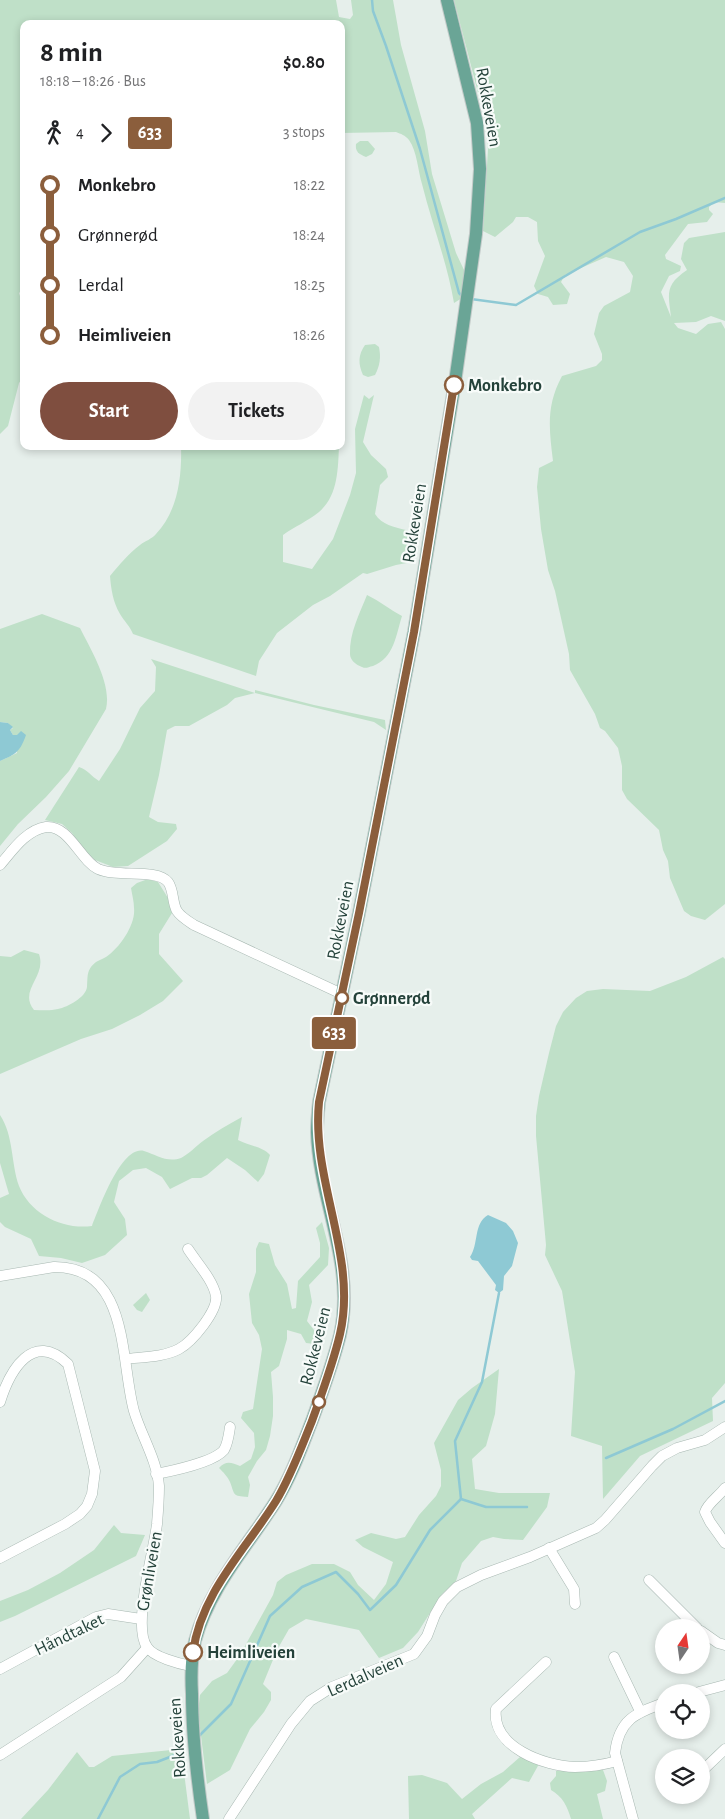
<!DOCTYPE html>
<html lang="en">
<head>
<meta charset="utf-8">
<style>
  :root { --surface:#fff; --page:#f2f2f2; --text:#202124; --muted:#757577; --accent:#7f4e3f }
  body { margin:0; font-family:"Alegreya Sans",sans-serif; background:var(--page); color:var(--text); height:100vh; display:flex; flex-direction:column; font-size:19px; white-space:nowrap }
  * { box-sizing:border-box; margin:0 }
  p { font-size:16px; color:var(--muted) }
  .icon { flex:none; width:28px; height:28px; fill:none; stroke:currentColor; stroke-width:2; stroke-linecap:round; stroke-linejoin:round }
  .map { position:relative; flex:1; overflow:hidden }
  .side { position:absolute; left:20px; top:20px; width:325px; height:430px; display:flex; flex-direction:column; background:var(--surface); border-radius:10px; box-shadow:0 2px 8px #0003 }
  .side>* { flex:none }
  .badge { padding:0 10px; border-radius:4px; font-size:18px; line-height:32px }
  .needle { width:32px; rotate:13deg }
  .fabs { position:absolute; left:655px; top:1619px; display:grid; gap:10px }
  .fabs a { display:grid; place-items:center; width:55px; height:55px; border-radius:50%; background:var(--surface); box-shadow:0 2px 8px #0003; font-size:25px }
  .map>.badge { position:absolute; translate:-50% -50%; box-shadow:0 0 0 2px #fff }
  .legs { display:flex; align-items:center; gap:8px; height:55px; padding:0 20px; font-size:16px }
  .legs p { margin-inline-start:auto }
  .head { display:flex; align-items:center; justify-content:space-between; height:85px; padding:0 20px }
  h1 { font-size:28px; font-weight:600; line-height:38px }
  .cta { display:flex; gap:10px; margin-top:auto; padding:10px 20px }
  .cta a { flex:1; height:58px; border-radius:30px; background:var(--accent); color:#fff; font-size:20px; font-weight:600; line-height:58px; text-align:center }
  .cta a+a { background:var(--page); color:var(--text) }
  ul { padding:0 20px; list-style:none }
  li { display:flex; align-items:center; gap:18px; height:50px; font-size:19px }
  li i { display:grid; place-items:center; width:8px; height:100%; margin:0 6px; background:currentColor }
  li i::after { content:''; width:12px; height:12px; margin:-6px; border:4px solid; border-radius:50%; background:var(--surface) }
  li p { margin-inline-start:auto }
  li:first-child i { background:linear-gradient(#0000 50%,currentColor 0) }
  li:last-child i { background:linear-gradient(currentColor 50%,#0000 0) }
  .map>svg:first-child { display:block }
</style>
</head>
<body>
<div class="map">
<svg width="725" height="1819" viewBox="0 0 725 1819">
  <rect width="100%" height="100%" fill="#e6efeb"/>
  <g fill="#bfe0c8">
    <path d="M 0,0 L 336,0 L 339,17 L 350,19 L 353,15 L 351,0 L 393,0 L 401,45 L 425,131 L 432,174 L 456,253 L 465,272 L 462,298 L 454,303 C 447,262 432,224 422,184 C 418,171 417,151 409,140 C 405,135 401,134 396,132 L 341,133 L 341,24 L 24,24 L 24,288 L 19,293 L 24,308 L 24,376 L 19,383 L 8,426 L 0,434 Z"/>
    <path d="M 454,0 L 725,0 L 725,203 L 714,202 L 709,207 L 709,210 L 713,214 L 707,222 L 688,224 L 665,255 L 666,259 L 681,266 L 680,271 L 669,276 L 661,292 L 671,317 C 668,293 665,285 687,270 L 681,259 L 684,243 L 689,238 L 725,232 L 725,321 L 711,316 L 696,322 L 674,323 L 678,328 L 696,334 L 708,324 L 721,322 L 725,329 L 725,904 L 705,920 L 691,916 L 684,911 L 670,878 L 668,861 L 663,850 L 659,830 L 627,799 L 622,790 L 622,766 L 618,748 L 605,731 L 600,728 L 595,714 L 570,670 L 569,654 L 555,591 L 548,570 L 541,529 L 537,487 L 539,468 L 553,461 C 549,428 546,406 562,376 L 596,366 L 602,360 L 602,354 L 594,334 L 599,313 L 604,306 L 630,292 L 633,276 L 624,262 L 606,257 L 565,275 L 561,282 L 570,294 L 567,304 L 553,305 L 548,297 L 538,294 L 534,286 L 545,256 L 538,241 L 537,222 L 528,217 L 516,217 L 513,222 L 495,237 L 483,231 L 488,149 L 484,116 Z"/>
    <path d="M 360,141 L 368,141 L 375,149 L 372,154 L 366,157 C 359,154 355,152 356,144 Z"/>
    <path d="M 375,344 L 379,347 C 381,358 380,365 375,375 L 368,377 L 363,375 C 358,364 358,355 365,345 Z"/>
    <path d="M 364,395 L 369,399 L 374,395 L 363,442 L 371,455 L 386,469 L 388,477 L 380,485 L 375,514 C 382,525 394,527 406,530 L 411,547 L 412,562 L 396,565 L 367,574 L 363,573 L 330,596 L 313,605 L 277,633 L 259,661 L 256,676 L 133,634 C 130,626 124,621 120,614 C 113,602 111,589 110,576 C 119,565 129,553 140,545 C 145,541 152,539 156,534 C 178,511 182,476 181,446 L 339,446 C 338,469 338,496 319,512 C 308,521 294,527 283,535 L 283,562 L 312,569 L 333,539 L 350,495 L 356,473 L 355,429 Z"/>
    <path d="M 367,595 C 380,601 390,610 402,616 C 396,635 394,658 373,666 C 368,667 366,669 362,667 C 356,665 350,660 350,654 C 349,633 360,613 367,595 Z"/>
    <path d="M 42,614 L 80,628 C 91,650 112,684 106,709 L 69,771 L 46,797 L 18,824 L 0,846 L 0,761 L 17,753 L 17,735 L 13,735 L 10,730 L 13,728 L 8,723 L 0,722 L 0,629 Z"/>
    <path d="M 151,659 L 255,693 L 255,690 L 314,705 L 385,720 L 386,730 L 374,722 L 255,693 L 235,698 L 227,705 L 189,726 L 175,726 L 167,730 L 159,775 L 149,817 L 158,822 L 176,824 L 177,829 L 167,841 L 128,866 L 113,867 L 95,860 L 84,850 L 72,833 L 62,824 L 45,820 L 79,767 C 88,770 91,776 99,781 L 120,749 L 140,708 L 155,691 L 156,667 Z"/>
    <path d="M 148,879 L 158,882 L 168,898 L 172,913 L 159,934 L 159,954 L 183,981 L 163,1001 L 140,1015 L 112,1029 L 81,1039 L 0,1074 L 0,956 L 11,957 L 24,950 L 39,954 C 47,977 18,990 34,1010 C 42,1010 50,1011 58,1009 C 68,1007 86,997 87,987 C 88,976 86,970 96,962 C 99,960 103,959 106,957 C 120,948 136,924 134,908 C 134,901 132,895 131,888 L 137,883 Z"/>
    <path d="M 723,957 L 725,959 L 725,1383 L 712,1398 L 713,1421 L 640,1456 L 603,1499 L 602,1446 L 571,1436 L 575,1372 L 562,1291 L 545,1255 L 546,1245 L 536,1136 L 536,1116 L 539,1096 L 549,1053 L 556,1026 L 563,1012 L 576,998 L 587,991 L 603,989 L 650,991 L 686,977 Z"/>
    <path d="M 0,1115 C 14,1136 11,1164 19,1186 C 30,1214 63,1230 92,1226 C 99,1209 121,1145 144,1151 C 157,1155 167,1163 181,1158 C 189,1154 196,1146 203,1141 C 215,1132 229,1124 242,1117 L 238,1140 C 249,1146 262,1146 270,1155 L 264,1174 L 258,1182 L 245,1170 L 227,1158 L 207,1175 L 201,1178 L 192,1178 L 170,1189 L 162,1177 L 146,1168 L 133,1170 L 119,1181 L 114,1202 L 125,1219 L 127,1235 L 105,1255 L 82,1263 L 61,1258 L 39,1256 L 31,1239 L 5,1227 L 0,1222 L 0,1198 L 9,1194 L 0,1163 Z"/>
    <path d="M 322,1222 L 329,1248 L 328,1265 L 309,1285 L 312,1302 L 307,1321 L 317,1334 L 315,1344 L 306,1343 L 301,1334 L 287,1330 L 287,1339 L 279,1366 L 271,1372 L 273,1397 L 273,1416 L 270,1436 L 266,1450 L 257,1461 L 248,1477 L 250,1485 L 248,1497 C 232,1496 235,1495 230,1482 C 228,1477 223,1472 219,1468 C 226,1460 232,1463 240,1466 L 251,1459 L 255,1447 L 254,1433 L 241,1418 L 243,1412 L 253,1409 L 262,1349 L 259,1335 L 252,1323 L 249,1294 L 256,1272 L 256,1249 L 259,1242 L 269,1244 L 275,1265 L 287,1284 L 292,1309 L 296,1308 L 298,1281 L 320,1257 L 320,1243 L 316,1228 Z"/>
    <path d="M 146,1293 L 150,1300 L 142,1312 L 137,1310 L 133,1305 Z"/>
    <path d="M 499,1369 L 495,1414 L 486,1446 L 472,1459 L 475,1489 L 499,1493 L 550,1493 L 547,1507 L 523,1540 L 504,1539 L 493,1537 L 481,1541 L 462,1563 L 456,1581 L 442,1594 L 418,1632 L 403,1648 L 379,1658 L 359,1630 L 306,1619 L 289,1629 L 277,1650 L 263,1684 L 271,1692 L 271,1700 L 264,1712 L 250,1729 L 230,1770 L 207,1784 L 198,1712 L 200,1695 L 212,1681 L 227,1673 L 240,1655 L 273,1595 L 277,1582 L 286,1575 L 312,1564 L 334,1564 L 350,1572 L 358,1585 L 374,1600 L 386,1584 L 393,1562 L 363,1547 L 355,1540 L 371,1533 L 396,1539 L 405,1537 L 419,1515 L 436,1496 L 441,1486 L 441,1470 L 434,1443 L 458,1400 L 472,1388 Z"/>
    <path d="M 114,1525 L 121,1533 L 145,1535 L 136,1556 L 15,1616 L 0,1622 L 0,1601 L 28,1590 L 60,1573 L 94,1550 Z"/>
    <path d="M 181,1749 L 190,1819 L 21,1819 L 48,1790 L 77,1752 L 89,1767 L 94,1767 L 112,1756 Z"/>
    <path d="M 520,1757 L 539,1764 L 529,1782 L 512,1778 L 472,1814 L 475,1819 L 409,1819 L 408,1776 L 422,1775 L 447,1783 L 462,1799 L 481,1784 L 503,1772 Z"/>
    <path d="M 603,1770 L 607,1781 L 605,1791 L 597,1794 L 603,1819 L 571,1819 C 567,1806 563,1797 551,1790 L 550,1783 L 556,1776 L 556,1771 Z"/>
  </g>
  <g fill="#8ec9d4">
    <path d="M 0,722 L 8,723 L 13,727 L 10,730 L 13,735 L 17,735 L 21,731 L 26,735 C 20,752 16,754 0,761 Z"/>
    <path d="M 488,1215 L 506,1223 L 513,1231 L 518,1243 L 512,1266 L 504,1276 L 503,1290 L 499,1293 L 495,1290 L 496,1285 L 478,1261 L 472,1260 L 470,1257 C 479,1244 473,1224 488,1215 Z"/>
  </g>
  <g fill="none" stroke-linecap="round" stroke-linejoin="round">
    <g stroke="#8ec9d4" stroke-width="2.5">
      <path d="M 372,0 L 373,11 L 386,46 L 420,149 L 459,293 L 463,297"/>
      <path d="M 471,299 L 516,305 L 640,232 L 676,219 L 725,198"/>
      <path d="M 606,1458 L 673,1429 L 725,1401"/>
      <path d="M 461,1499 L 455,1441 L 482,1382 L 499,1293"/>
      <path d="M 198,1737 L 231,1704 L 270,1616 L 302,1587 L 336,1572 L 358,1594 L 370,1610 L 396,1585 L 430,1530 L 461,1499 L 486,1507 L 527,1507"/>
      <path d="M 98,1819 L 120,1777 L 140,1764 L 157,1762 L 180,1753"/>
    </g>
    <g stroke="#a8b8b2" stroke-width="11">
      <g id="minor">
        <path d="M 0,865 C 12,851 26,830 46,827 C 69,825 80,860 98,869 C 118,878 156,868 168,882 C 174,890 172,903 177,911 C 181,917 188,921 194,925 L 342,994"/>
        <path d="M 0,1276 L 54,1267 C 130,1266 120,1361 134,1411 C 141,1435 157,1460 159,1486 C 159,1498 158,1512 157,1524 C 154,1551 132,1626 147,1647 C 153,1657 180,1664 191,1666"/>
        <path d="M 126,1359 C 143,1357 164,1357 179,1349 C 192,1342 218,1311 216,1296 C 213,1280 197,1263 188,1249"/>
        <path d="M 0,1402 C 10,1370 33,1330 68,1364 L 95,1471 L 92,1494 L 87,1506 L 80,1514 L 65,1524 L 0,1558"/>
        <path d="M 156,1474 C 172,1471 214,1462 224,1450 C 228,1443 229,1434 230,1427"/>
        <path d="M 725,1488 C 719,1496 707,1504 705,1512 L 710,1522 L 725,1543"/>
        <path d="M 549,1548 L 574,1589 L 575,1604"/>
        <path d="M 649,1580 L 697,1628"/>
        <path d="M 701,1631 L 718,1643 L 725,1645"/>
        <path d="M 614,1657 L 640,1711"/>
        <path d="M 546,1662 L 496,1709 C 491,1747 544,1766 575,1767 C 589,1767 603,1765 617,1761"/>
        <path d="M 0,1669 L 96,1617 L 108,1614 L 141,1619"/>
        <path d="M 699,1692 L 725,1685"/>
        <path d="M 0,1755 L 121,1677 L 147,1648"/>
        <path d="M 701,1772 L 725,1749"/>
        <path d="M 229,1819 L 291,1724 L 310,1701 L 332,1687 L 414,1654 L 427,1636 L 435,1615 L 443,1601 L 457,1587 L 481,1575 L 530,1557 L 596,1528 L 605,1520 L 652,1466 L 662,1456 L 677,1448 L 705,1440 L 725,1427"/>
        <path d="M 633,1819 L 615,1753 C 619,1720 635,1713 664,1703"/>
      </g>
    </g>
    <g stroke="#c2cac8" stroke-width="14">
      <path id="major" d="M 203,1819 C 197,1778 192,1736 192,1694 C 191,1677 191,1659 195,1641 C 209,1588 247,1547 276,1501 C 292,1475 302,1446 313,1418 C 323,1390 333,1363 340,1335 C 356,1265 319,1201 317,1132 C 317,1122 318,1112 319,1102 L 359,913 L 414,632 L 455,382 L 476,234 L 480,169 L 477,123 L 447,0"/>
    </g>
    <use href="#minor" stroke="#fff" stroke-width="10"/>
    <use href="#major" stroke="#6aa596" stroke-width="12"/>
  </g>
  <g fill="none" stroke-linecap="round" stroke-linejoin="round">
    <g stroke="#fff" stroke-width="11">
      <path id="line-1" d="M 193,1652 C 201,1593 246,1549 276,1501 C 291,1476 301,1448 312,1421 C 322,1393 333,1364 340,1334 C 358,1257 311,1181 319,1102 L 359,913 L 414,632 L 454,385"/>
    </g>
    <use href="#line-1" stroke="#8b5e3c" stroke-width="8"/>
  </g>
  <g fill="#fff" stroke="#8b5e3c" stroke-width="2.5">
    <circle cx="454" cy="385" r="9"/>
    <circle cx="342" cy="998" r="6"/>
    <circle cx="319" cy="1402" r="6"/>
    <circle cx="193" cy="1652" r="9"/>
  </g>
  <g text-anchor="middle" stroke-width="4.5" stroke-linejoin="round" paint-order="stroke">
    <g font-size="18" fill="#24423a" stroke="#f7fbf9">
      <text transform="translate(489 107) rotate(80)" y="6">Rokkeveien</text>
      <text transform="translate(414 523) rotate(-81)" y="6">Rokkeveien</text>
      <text transform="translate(340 920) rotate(-79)" y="6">Rokkeveien</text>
      <text transform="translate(315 1346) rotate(-76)" y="6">Rokkeveien</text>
      <text transform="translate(149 1571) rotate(-80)" y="6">Grønliveien</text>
      <text transform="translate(69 1634) rotate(-26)" y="6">Håndtaket</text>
      <text transform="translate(365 1675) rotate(-24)" y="6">Lerdalveien</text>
      <text transform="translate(177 1738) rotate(-94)" y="6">Rokkeveien</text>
    </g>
    <g font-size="18" font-weight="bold" fill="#24423a" stroke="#f7fbf9" text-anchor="start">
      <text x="468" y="391">Monkebro</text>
      <text x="353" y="1004">Grønnerød</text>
      <text x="207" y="1658">Heimliveien</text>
    </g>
  </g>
</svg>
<div class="fabs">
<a><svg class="needle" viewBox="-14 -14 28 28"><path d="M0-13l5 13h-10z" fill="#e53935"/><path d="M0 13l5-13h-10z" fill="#757577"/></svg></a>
<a><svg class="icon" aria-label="locate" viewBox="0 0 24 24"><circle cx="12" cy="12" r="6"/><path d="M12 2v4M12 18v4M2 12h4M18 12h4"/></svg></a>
<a><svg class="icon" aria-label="layers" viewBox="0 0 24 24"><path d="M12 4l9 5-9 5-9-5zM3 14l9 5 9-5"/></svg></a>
</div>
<b class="badge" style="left:334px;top:1033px;background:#8b5e3c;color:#fff">633</b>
<section class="side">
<div class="head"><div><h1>8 min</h1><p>18:18 – 18:26 · Bus</p></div><b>$0.80</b></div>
<div class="legs"><svg class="icon" aria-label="walk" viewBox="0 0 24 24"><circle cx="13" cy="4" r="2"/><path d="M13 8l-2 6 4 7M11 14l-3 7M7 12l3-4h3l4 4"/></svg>4<svg class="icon" aria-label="forward" viewBox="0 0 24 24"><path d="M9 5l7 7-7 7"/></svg><b class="badge" style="background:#8b5e3c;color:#fff">633</b><p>3 stops</p></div>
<ul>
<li><i style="color:#8b5e3c"></i><b>Monkebro</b><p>18:22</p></li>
<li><i style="color:#8b5e3c"></i><span>Grønnerød</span><p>18:24</p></li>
<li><i style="color:#8b5e3c"></i><span>Lerdal</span><p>18:25</p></li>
<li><i style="color:#8b5e3c"></i><b>Heimliveien</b><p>18:26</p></li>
</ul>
<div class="cta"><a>Start</a><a>Tickets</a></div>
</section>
</div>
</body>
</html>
